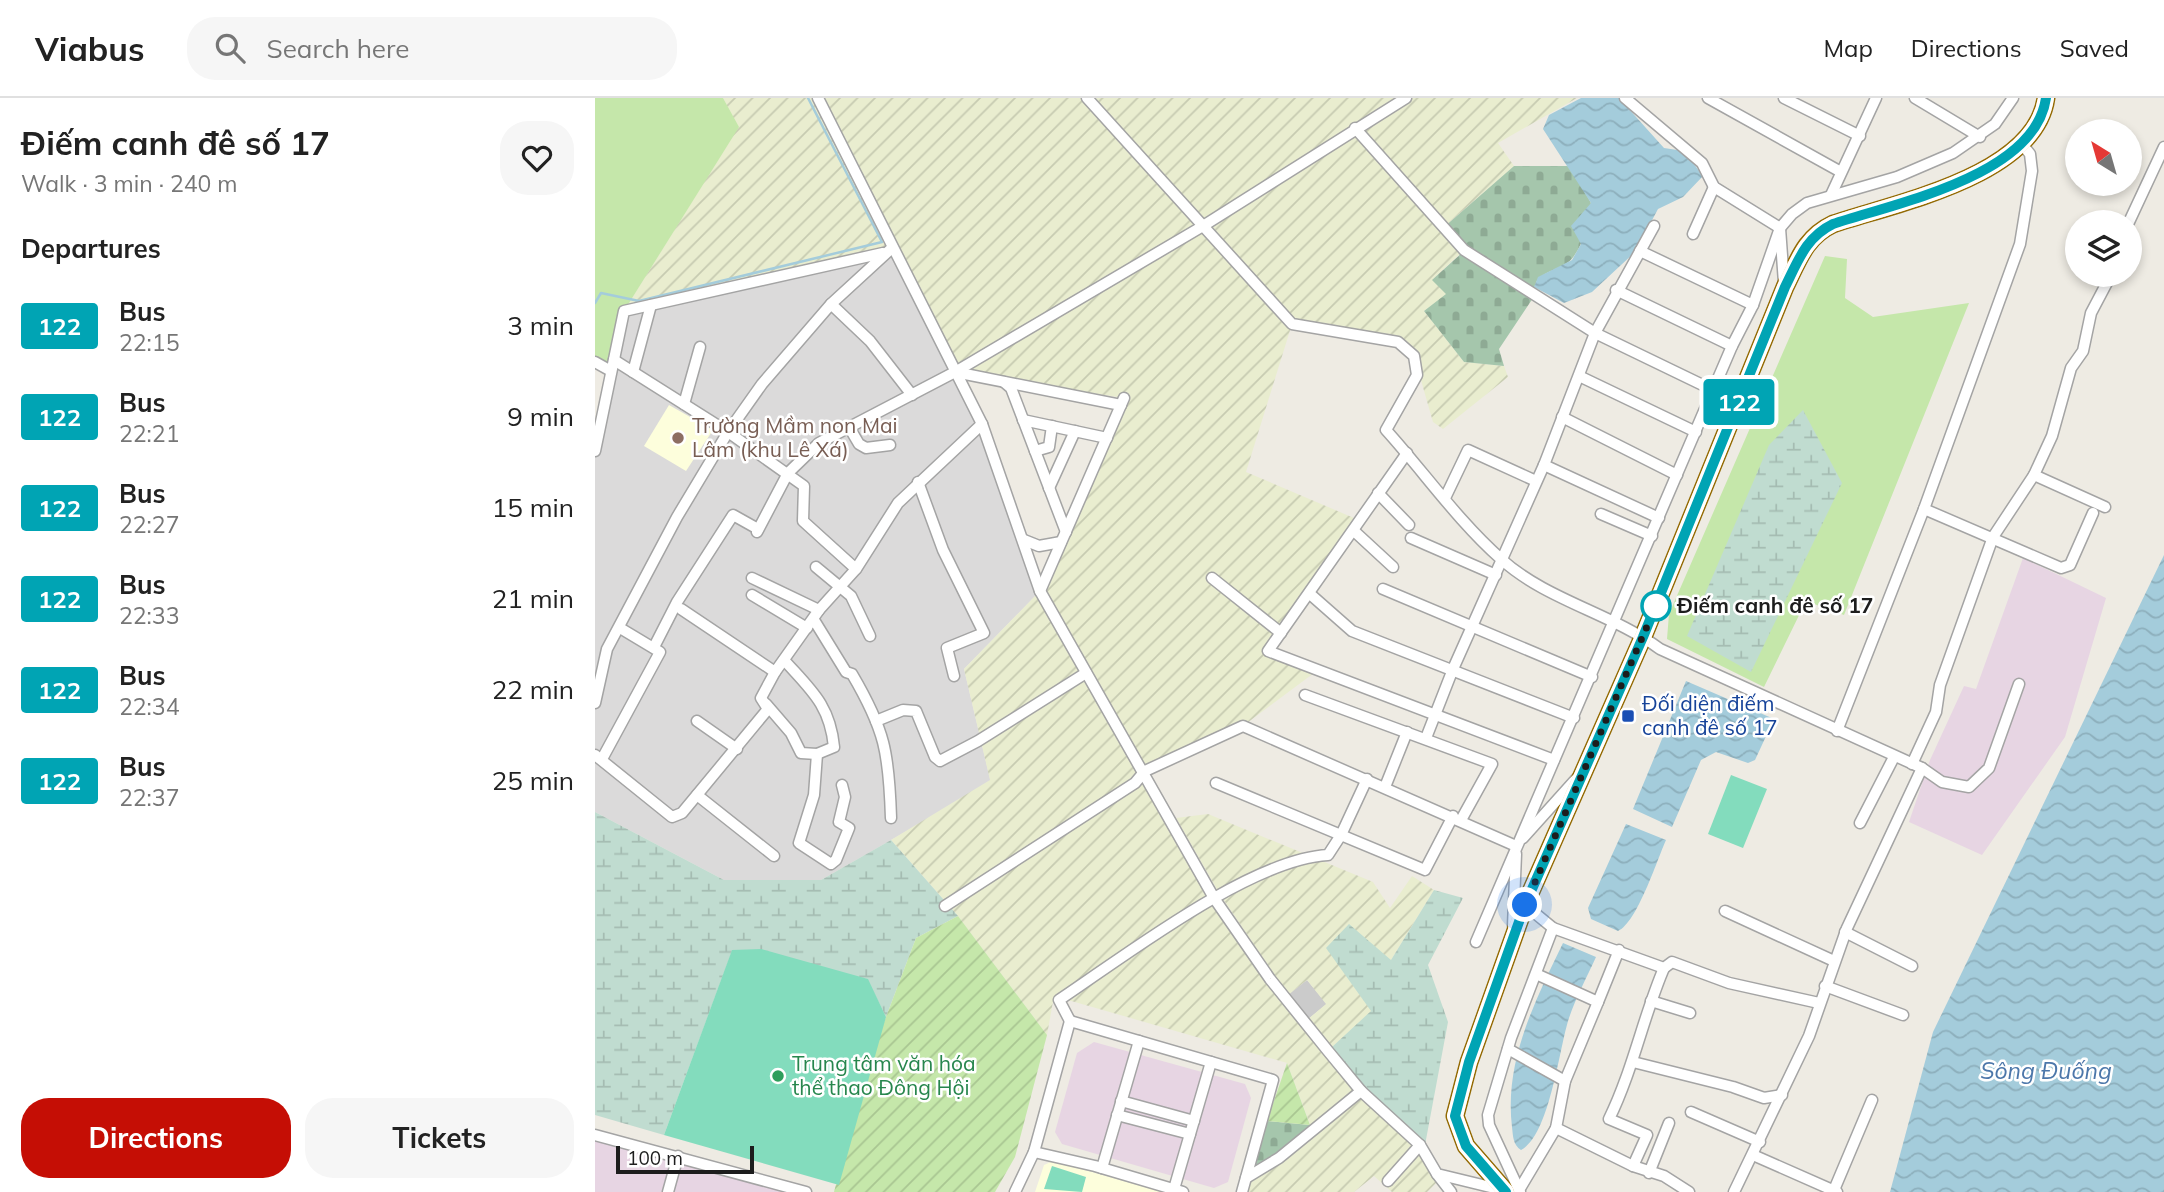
<!DOCTYPE html>
<html lang="en">
<head>
<meta charset="utf-8">
<style>
  :root { --surface:#fff; --page:#f6f6f6; --text:#222; --muted:#767676; --line:#e0e0e0; --accent:#c50e05 }
  body { margin:0; font-family:Mulish,sans-serif; background:var(--page); color:var(--text); height:100vh; display:flex; flex-direction:column; font-size:26px; white-space:nowrap }
  * { box-sizing:border-box; margin:0 }
  p { font-size:23px; color:var(--muted) }
  .icon { flex:none; width:38px; height:38px; fill:none; stroke:currentColor; stroke-width:2; stroke-linecap:round; stroke-linejoin:round }
  .map { position:relative; flex:1; overflow:hidden }
  .panel { display:flex; flex-direction:column; background:var(--surface); width:595px }
  .panel>* { flex:none }
  .badge { padding:0 14px; border-radius:5px; font-size:24px; line-height:46px }
  .needle { width:46px; rotate:323deg }
  .controls { position:absolute; left:1470px; top:21px; display:grid; gap:14px }
  .controls a { display:grid; place-items:center; width:77px; height:77px; border-radius:50%; background:var(--surface); box-shadow:0 4px 10px #0003; font-size:35px }
  .scale { position:absolute; left:21px; bottom:18px; width:138px; box-sizing:border-box; padding-left:7px; border:4px solid #1d1d1d; border-top:0; font-size:19px; line-height:24px; white-space:nowrap; color:#1d1d1d; -webkit-text-stroke:5px #fff; paint-order:stroke }
  .you { position:absolute; width:35px; height:35px; margin:-18px; border:5px solid #fff; border-radius:50%; background:#1a73e8; box-shadow:0 0 0 10px #1a73e833 }
  .map>.badge { position:absolute; translate:-50% -50%; box-shadow:0 0 0 4px #fff }
  h2 { padding:0 21px; font-size:26px; line-height:63px }
  .round { display:grid; place-items:center; flex:none; width:74px; height:74px; border-radius:28px; background:var(--page) }
  .summary { display:flex; align-items:center; justify-content:space-between; height:119px; padding:0 21px }
  h1 { font-size:33px; font-weight:700; line-height:52px }
  .cta { display:flex; gap:14px; margin-top:auto; padding:14px 21px }
  .cta a { flex:1; height:80px; border-radius:28px; background:var(--accent); color:#fff; font-size:28px; font-weight:700; line-height:80px; text-align:center }
  .cta a+a { background:var(--page); color:var(--text) }
  ul { padding:0; list-style:none }
  li { display:flex; align-items:center; gap:21px; height:91px; padding:0 21px }
  li div { flex:1 }
  li b { display:block; font-size:26px }
  li em { font-style:normal }
  li .badge { min-width:77px; font-weight:700; text-align:center }
  header { display:flex; align-items:center; gap:42px; box-sizing:border-box; height:98px; padding:0 35px; background:var(--surface); border-bottom:2px solid var(--line) }
  header strong { font-size:33px }
  nav { display:flex; gap:38px; margin-inline-start:auto; font-size:24px }
  .search { width:490px; height:63px; background:var(--page); display:flex; align-items:center; gap:18px; box-sizing:border-box; padding:0 24px; border-radius:28px; color:var(--muted); font-size:26px }
  main { display:flex; flex:1; min-height:0 }
  .map>svg:first-child { display:block }
</style>
</head>
<body>
<header>
<strong>Viabus</strong>
<div class="search"><svg class="icon" aria-label="search" viewBox="0 0 24 24"><circle cx="10" cy="10" r="6"/><path d="M15 15l6 6"/></svg>Search here</div>
<nav><a>Map</a><a>Directions</a><a>Saved</a></nav>
</header>
<main>
<section class="panel">
<div class="summary"><div><h1>Điếm canh đê số 17</h1><p>Walk · 3 min · 240 m</p></div><a class="round"><svg class="icon" aria-label="heart" viewBox="0 0 24 24"><path d="M12 20l-8-8c-3-5 5-10 8-4 3-6 11-1 8 4z"/></svg></a></div>
<h2>Departures</h2>
<ul>
<li><span class="badge" style="background:#00a4b4;color:#fff">122</span><div><b>Bus</b><p>22:15</p></div><em>3 min</em></li>
<li><span class="badge" style="background:#00a4b4;color:#fff">122</span><div><b>Bus</b><p>22:21</p></div><em>9 min</em></li>
<li><span class="badge" style="background:#00a4b4;color:#fff">122</span><div><b>Bus</b><p>22:27</p></div><em>15 min</em></li>
<li><span class="badge" style="background:#00a4b4;color:#fff">122</span><div><b>Bus</b><p>22:33</p></div><em>21 min</em></li>
<li><span class="badge" style="background:#00a4b4;color:#fff">122</span><div><b>Bus</b><p>22:34</p></div><em>22 min</em></li>
<li><span class="badge" style="background:#00a4b4;color:#fff">122</span><div><b>Bus</b><p>22:37</p></div><em>25 min</em></li>
</ul>
<div class="cta"><a>Directions</a><a>Tickets</a></div>
</section>
<div class="map">
<svg width="1569" height="1094" viewBox="0 0 1569 1094">
  <defs>
    <pattern id="farmland-furrows" width="10" height="10" patternUnits="userSpaceOnUse" patternTransform="scale(1.75)"><rect width="10" height="10" fill="#e9edcf"/><path d="M-1 1l2-2M0 10L10 0M9 11l2-2" fill="none" stroke="#c7cbb1"/></pattern>
    <pattern id="wetland-marsh" width="20" height="14" patternUnits="userSpaceOnUse" patternTransform="scale(1.75)"><rect width="20" height="14" fill="#c0dcd0"/><path d="M1 5h8M5 5V1M11 12h8M15 12V8" fill="none" stroke="#a5bcb2"/></pattern>
    <pattern id="cemetery-stones" width="16" height="16" patternUnits="userSpaceOnUse" patternTransform="scale(1.75)"><rect width="16" height="16" fill="#a5c6ac"/><path d="M2 7V4a2 2 0 0 1 4 0v3zM10 15v-3a2 2 0 0 1 4 0v3z" fill="#8eaa94"/></pattern>
    <pattern id="garden-furrows" width="10" height="10" patternUnits="userSpaceOnUse" patternTransform="scale(1.75)"><rect width="10" height="10" fill="#c5e7aa"/><path d="M-1 1l2-2M0 10L10 0M9 11l2-2" fill="none" stroke="#a9c692"/></pattern>
    <pattern id="water-waves" width="16" height="10" patternUnits="userSpaceOnUse" patternTransform="scale(1.75)"><rect width="16" height="10" fill="#a4ccdb"/><path d="M0 5q4-4 8 0t8 0" fill="none" stroke="#8dafbc"/></pattern>
  </defs>
  <rect width="100%" height="100%" fill="#eeebe3"/>
  <path fill="#dbdada" d="M 297,150 L 387,326 L 445,493 L 369,571 L 396,685 L 226,782 L 129,782 L 0,714 L 0,326 L 29,213 Z"/>
  <g fill="#e7d5e3">
    <path d="M 1428,460 L 1511,500 L 1470,639 L 1387,757 L 1314,724 L 1335,662 L 1369,588 L 1381,591 Z"/>
    <path d="M 499,944 L 650,986 L 656,1000 L 633,1084 L 619,1090 L 467,1046 L 460,1034 L 482,955 Z"/>
    <path d="M 0,1037 L 211,1094 L 0,1094 Z"/>
  </g>
  <g fill="#fdfedc">
    <path d="M 74,307 L 118,332 L 91,373 L 49,348 Z"/>
    <path d="M 458,1063 L 567,1094 L 440,1094 L 449,1067 Z"/>
  </g>
  <path fill="#cbcbcb" d="M 712,882 L 732,906 L 712,922 L 693,897 Z"/>
  <g fill="url(#farmland-furrows)">
    <path d="M 128,0 L 806,0 L 411,243 L 814,0 L 982,0 L 903,45 L 919,68 L 849,129 L 869,152 L 838,181 L 852,196 L 829,213 L 869,264 L 909,268 L 913,279 L 848,331 L 838,324 L 819,258 L 803,244 L 697,226 L 651,374 L 766,423 L 674,552 L 723,572 L 648,628 L 550,673 L 619,800 L 733,953 L 825,1047 L 845,1081 L 832,1094 L 797,1094 L 779,1078 L 759,1094 L 647,1094 L 651,1080 L 718,1034 L 692,965 L 459,898 L 452,937 L 363,818 L 296,742 L 395,682 L 369,571 L 445,493 L 529,300 L 360,274 L 297,150 L 29,213 L 143,29 Z"/>
    <path d="M 613,716 L 778,784 L 795,810 L 817,778 L 839,792 L 796,862 L 776,914 L 737,949 L 712,922 L 731,906 L 712,882 L 693,897 L 624,795 L 581,720 Z"/>
  </g>
  <g fill="#c5e7aa">
    <path d="M 0,0 L 128,0 L 144,29 L 29,213 L 16,273 L 0,264 Z"/>
    <path d="M 1230,158 L 1252,161 L 1250,200 L 1278,219 L 1374,205 L 1249,517 L 1211,503 L 1169,589 L 1072,541 L 1074,516 Z"/>
  </g>
  <g fill="url(#wetland-marsh)">
    <path d="M 1208,312 L 1247,385 L 1156,574 L 1092,538 L 1174,347 Z"/>
    <path d="M 0,714 L 129,782 L 226,782 L 296,742 L 363,818 L 321,840 L 291,919 L 272,881 L 137,853 L 69,1037 L 0,1017 Z"/>
    <path d="M 839,792 L 868,800 L 833,867 L 853,924 L 830,1047 L 770,993 L 737,949 L 776,913 L 731,850 L 754,826 L 796,862 Z"/>
  </g>
  <g fill="url(#cemetery-stones)">
    <path d="M 919,68 L 975,68 L 996,105 C 992,123 990,143 979,158 C 968,175 935,171 940,197 L 904,251 L 909,268 L 869,264 L 829,213 L 851,196 L 837,182 L 869,153 L 848,130 Z"/>
    <path d="M 672,1023 L 715,1027 L 716,1030 C 702,1041 678,1069 659,1067 Z"/>
  </g>
  <g fill="url(#garden-furrows)">
    <path d="M 363,818 L 452,937 L 420,1059 L 400,1094 L 239,1094 L 272,969 L 321,840 Z"/>
    <path d="M 692,965 L 715,1027 L 672,1023 Z"/>
  </g>
  <g fill="#83dcbd">
    <path d="M 1136,677 L 1172,691 L 1148,750 L 1113,736 Z"/>
    <path d="M 166,851 L 273,881 L 291,919 L 244,1087 L 69,1037 L 137,852 Z"/>
    <path d="M 457,1068 L 491,1079 L 487,1094 L 449,1091 Z"/>
  </g>
  <g fill="url(#water-waves)">
    <path d="M 986,0 L 1024,0 L 1069,50 L 1089,53 L 1108,78 L 1088,99 L 1063,111 L 1040,154 L 997,194 L 969,205 L 939,189 L 943,179 L 977,162 L 986,146 L 976,128 L 996,105 L 948,31 L 954,17 Z"/>
    <path d="M 1569,457 L 1569,1094 L 1295,1094 L 1338,934 Z"/>
    <path d="M 1091,583 L 1179,621 L 1160,662 L 1153,665 L 1121,654 L 1106,662 L 1077,729 L 1038,711 Z"/>
    <path d="M 1031,726 L 1071,742 C 1062,762 1042,825 1023,833 L 996,821 L 993,810 Z"/>
    <path d="M 968,845 L 1001,859 C 992,879 981,899 974,920 C 964,950 955,1037 926,1052 C 918,1047 918,1038 917,1029 C 909,963 940,903 968,845 Z"/>
  </g>
  <g fill="none" stroke-linecap="round" stroke-linejoin="round">
    <path stroke="#a4ccdb" stroke-width="2.5" d="M 0,205 L 6,195 L 44,203 L 287,144 L 213,0"/>
    <g stroke="#a4a4a4" stroke-width="13">
      <g id="minor">
        <path d="M 223,0 L 387,326 L 445,493 L 619,800 L 675,881 L 733,953 L 766,993 L 825,1047 L 842,1076 L 908,1092"/>
        <path d="M 492,0 L 697,226 L 803,244 L 819,258 L 822,277 L 791,332 C 829,374 863,423 906,461 C 951,502 1016,515 1065,551 L 1327,670 L 1347,684 L 1374,689 L 1394,670 L 1424,586"/>
        <path d="M 1030,0 L 1107,65 L 1119,89 L 1185,130 L 1189,185"/>
        <path d="M 1113,0 L 1246,74"/>
        <path d="M 1189,0 L 1265,38"/>
        <path d="M 1320,0 L 1385,39"/>
        <path d="M 760,30 L 869,152 L 1000,235 L 1118,292"/>
        <path d="M 1236,97 L 1281,0"/>
        <path d="M 1534,124 L 1569,49"/>
        <path d="M 1098,136 L 1119,89"/>
        <path d="M 1045,153 L 1158,207"/>
        <path d="M 1021,192 L 1137,248"/>
        <path d="M 236,206 L 275,243 L 317,297"/>
        <path d="M 19,262 L 133,334 L 209,388 L 208,423 L 261,471"/>
        <path d="M 0,264 L 16,273"/>
        <path d="M 38,274 L 56,207"/>
        <path d="M 360,274 L 526,307"/>
        <path d="M 984,278 L 1101,334"/>
        <path d="M 409,284 L 416,290 L 471,434"/>
        <path d="M 89,306 L 105,249"/>
        <path d="M 967,319 L 1082,377"/>
        <path d="M 428,322 L 512,340"/>
        <path d="M 254,329 L 264,346 L 271,350 L 295,347"/>
        <path d="M 0,353 L 29,213 L 288,155"/>
        <path d="M 440,353 L 454,349 L 457,328"/>
        <path d="M 812,355 L 673,553 L 959,662"/>
        <path d="M 949,367 L 1064,420"/>
        <path d="M 1439,377 L 1510,409"/>
        <path d="M 323,384 L 348,452 L 389,535 L 352,550 L 359,578"/>
        <path d="M 454,390 L 480,333"/>
        <path d="M 783,395 L 814,427"/>
        <path d="M 850,400 L 873,352 L 941,383"/>
        <path d="M 1329,411 L 1466,470 L 1475,467 L 1498,415"/>
        <path d="M 1006,416 L 1057,438"/>
        <path d="M 759,433 L 798,469"/>
        <path d="M 162,434 L 193,375 L 224,345 L 360,274 L 608,128 L 811,0"/>
        <path d="M 816,440 L 901,477"/>
        <path d="M 429,442 L 444,448 L 466,444"/>
        <path d="M 221,469 L 256,498 L 275,538"/>
        <path d="M 157,480 L 224,512"/>
        <path d="M 617,480 L 686,535"/>
        <path d="M 788,491 L 997,579"/>
        <path d="M 445,493 L 529,300"/>
        <path d="M 715,496 L 757,533 L 979,620"/>
        <path d="M 157,497 L 212,530"/>
        <path d="M 86,511 L 180,574"/>
        <path d="M 219,522 L 251,574 L 257,576 C 290,632 294,655 296,720"/>
        <path d="M 59,549 L 82,504 L 138,417 L 163,431"/>
        <path d="M 710,597 L 897,666 L 866,722"/>
        <path d="M 0,605 L 12,551 L 82,419 L 133,334 L 167,286 L 236,206 L 297,150"/>
        <path d="M 171,606 L 196,635 L 206,655 L 222,656 L 239,649 C 235,607 216,592 189,562"/>
        <path d="M 102,623 L 142,651"/>
        <path d="M 281,623 L 308,612 L 321,613 L 340,659 L 345,663 L 383,643 L 491,575"/>
        <path d="M 1242,633 L 1329,411 L 1425,146 L 1437,73 L 1435,56 L 1426,45"/>
        <path d="M 831,640 L 858,571 L 949,367 L 1000,235 L 1059,128"/>
        <path d="M 222,656 L 219,697 L 204,745 L 236,766 L 241,762 L 254,730 L 244,724 L 250,699 L 247,687"/>
        <path d="M 0,657 L 77,719 L 87,715 L 173,611 L 166,600 L 180,574 L 224,512 L 261,471 L 303,405 L 387,326"/>
        <path d="M 7,661 L 65,554 L 25,530"/>
        <path d="M 1317,666 L 1341,614 L 1345,587 L 1398,439 L 1439,377 L 1457,338 L 1476,270 L 1488,253 L 1496,215 L 1516,177"/>
        <path d="M 621,685 L 830,772 L 858,718"/>
        <path d="M 790,689 L 812,634"/>
        <path d="M 102,697 L 179,758"/>
        <path d="M 1265,725 L 1299,659"/>
        <path d="M 928,740 L 981,681"/>
        <path d="M 930,807 L 958,830 L 1069,870 L 1077,864 L 1134,885 L 1224,905"/>
        <path d="M 350,808 L 540,685 L 550,673 L 648,628 L 921,748"/>
        <path d="M 1130,813 L 1239,863"/>
        <path d="M 918,828 L 921,756"/>
        <path d="M 1250,834 L 1317,868"/>
        <path d="M 881,844 L 1137,248 L 1158,207 L 1185,130 L 1197,116 L 1212,105 L 1302,79 L 1358,55 L 1400,26 L 1418,0"/>
        <path d="M 941,876 L 1003,904 L 1024,852"/>
        <path d="M 1230,888 L 1308,917"/>
        <path d="M 1056,903 L 1095,915"/>
        <path d="M 475,923 L 464,902 C 530,858 656,761 733,757 L 746,737 L 772,681"/>
        <path d="M 913,951 L 970,983"/>
        <path d="M 1038,964 L 1138,989 L 1169,1000 L 1187,997"/>
        <path d="M 526,1003 L 599,1023"/>
        <path d="M 1096,1014 L 1165,1044"/>
        <path d="M 522,1017 L 595,1036"/>
        <path d="M 961,1030 L 1038,1068 L 1069,1078 L 1094,1094"/>
        <path d="M 0,1037 L 211,1094"/>
        <path d="M 439,1054 L 500,1068 L 588,1094"/>
        <path d="M 1158,1057 L 1242,1094"/>
        <path d="M 1038,1068 L 1052,1037 L 1014,1021 C 1038,972 1048,919 1069,870"/>
        <path d="M 507,1070 L 544,943"/>
        <path d="M 1054,1075 L 1074,1025"/>
        <path d="M 842,1076 L 856,1094"/>
        <path d="M 651,1080 L 684,1060 L 766,993"/>
        <path d="M 793,1083 L 825,1047"/>
        <path d="M 579,1091 L 616,964"/>
        <path d="M 924,1092 L 961,1030 L 970,983 L 1003,904"/>
        <path d="M 1239,1092 L 1277,1002"/>
        <path d="M 73,1094 L 83,1058"/>
        <path d="M 420,1094 L 439,1054 L 475,923 L 678,982 L 647,1094"/>
        <path d="M 925,1094 L 894,1027 L 893,1017 L 916,940 L 958,830"/>
        <path d="M 1139,1094 L 1214,938 L 1252,830 L 1327,670"/>
      </g>
    </g>
    <g stroke="#926a04" stroke-width="19">
      <path id="primary" d="M 911,1094 L 871,1048 L 860,1018 L 874,964 L 930,807 L 1048,539 L 1190,189 C 1203,163 1210,139 1238,126 C 1300,105 1440,78 1451,0"/>
    </g>
    <use href="#minor" stroke="#fff" stroke-width="10"/>
    <use href="#primary" stroke="#f9d69d" stroke-width="16"/>
  </g>
  <g fill="none" stroke-linecap="round" stroke-linejoin="round">
    <g stroke="#fff" stroke-width="16">
      <path id="line" d="M 911,1094 L 871,1048 L 860,1018 L 874,964 L 930,807 L 1048,539 L 1190,189 C 1203,163 1211,139 1238,126 C 1300,105 1440,78 1451,0"/>
    </g>
    <use href="#line" stroke="#00a4b4" stroke-width="10"/>
    <path stroke="#1d1d1d" stroke-width="7" stroke-dasharray="0 12.6" d="M 930,807 L 1061,508"/>
  </g>
  <circle fill="#8d6e63" stroke="#fff" stroke-width="2.5" cx="83" cy="340" r="7"/>
  <circle fill="#fff" stroke="#00a4b4" stroke-width="3.5" cx="1061" cy="508" r="14"/>
  <rect fill="#1a4fb4" stroke="#fff" stroke-width="2.5" x="1026" y="611" width="14" height="14" rx="3.5"/>
  <circle fill="#2e9e5b" stroke="#fff" stroke-width="2.5" cx="183" cy="978" r="7"/>
  <g text-anchor="middle" stroke-width="5" stroke-linejoin="round" paint-order="stroke">
    <g font-size="21" fill="#785e54" stroke="#fff" text-anchor="start">
      <text x="97" y="335">Trường Mầm non Mai<tspan x="97" dy="24">Lâm (khu Lê Xá)</tspan></text>
    </g>
    <g font-size="21" font-weight="bold" fill="#1d1d1d" stroke="#fff" text-anchor="start">
      <text x="1082" y="515">Điếm canh đê số 17</text>
    </g>
    <g font-size="21" fill="#164399" stroke="#fff" text-anchor="start">
      <text x="1047" y="613">Đối diện điếm<tspan x="1047" dy="24">canh đê số 17</tspan></text>
    </g>
    <g font-size="21" fill="#27864d" stroke="#fff" text-anchor="start">
      <text x="197" y="973">Trung tâm văn hóa<tspan x="197" dy="24">thể thao Đông Hội</tspan></text>
    </g>
    <g font-size="23" font-style="italic" fill="#4c77aa" stroke="#fff">
      <text x="1451" y="981">Sông Đuống</text>
    </g>
  </g>
</svg>
<div class="controls">
<a><svg class="needle" viewBox="-14 -14 28 28"><path d="M0-13l5 13h-10z" fill="#e53935"/><path d="M0 13l5-13h-10z" fill="#767676"/></svg></a>
<a><svg class="icon" aria-label="layers" viewBox="0 0 24 24"><path d="M12 4l9 5-9 5-9-5zM3 14l9 5 9-5"/></svg></a>
</div>
<div class="scale">100 m</div>
<div class="you" style="left:930px;top:807px"></div>
<b class="badge" style="left:1144px;top:304px;background:#00a4b4;color:#fff">122</b>
</div>
</main>
</body>
</html>
